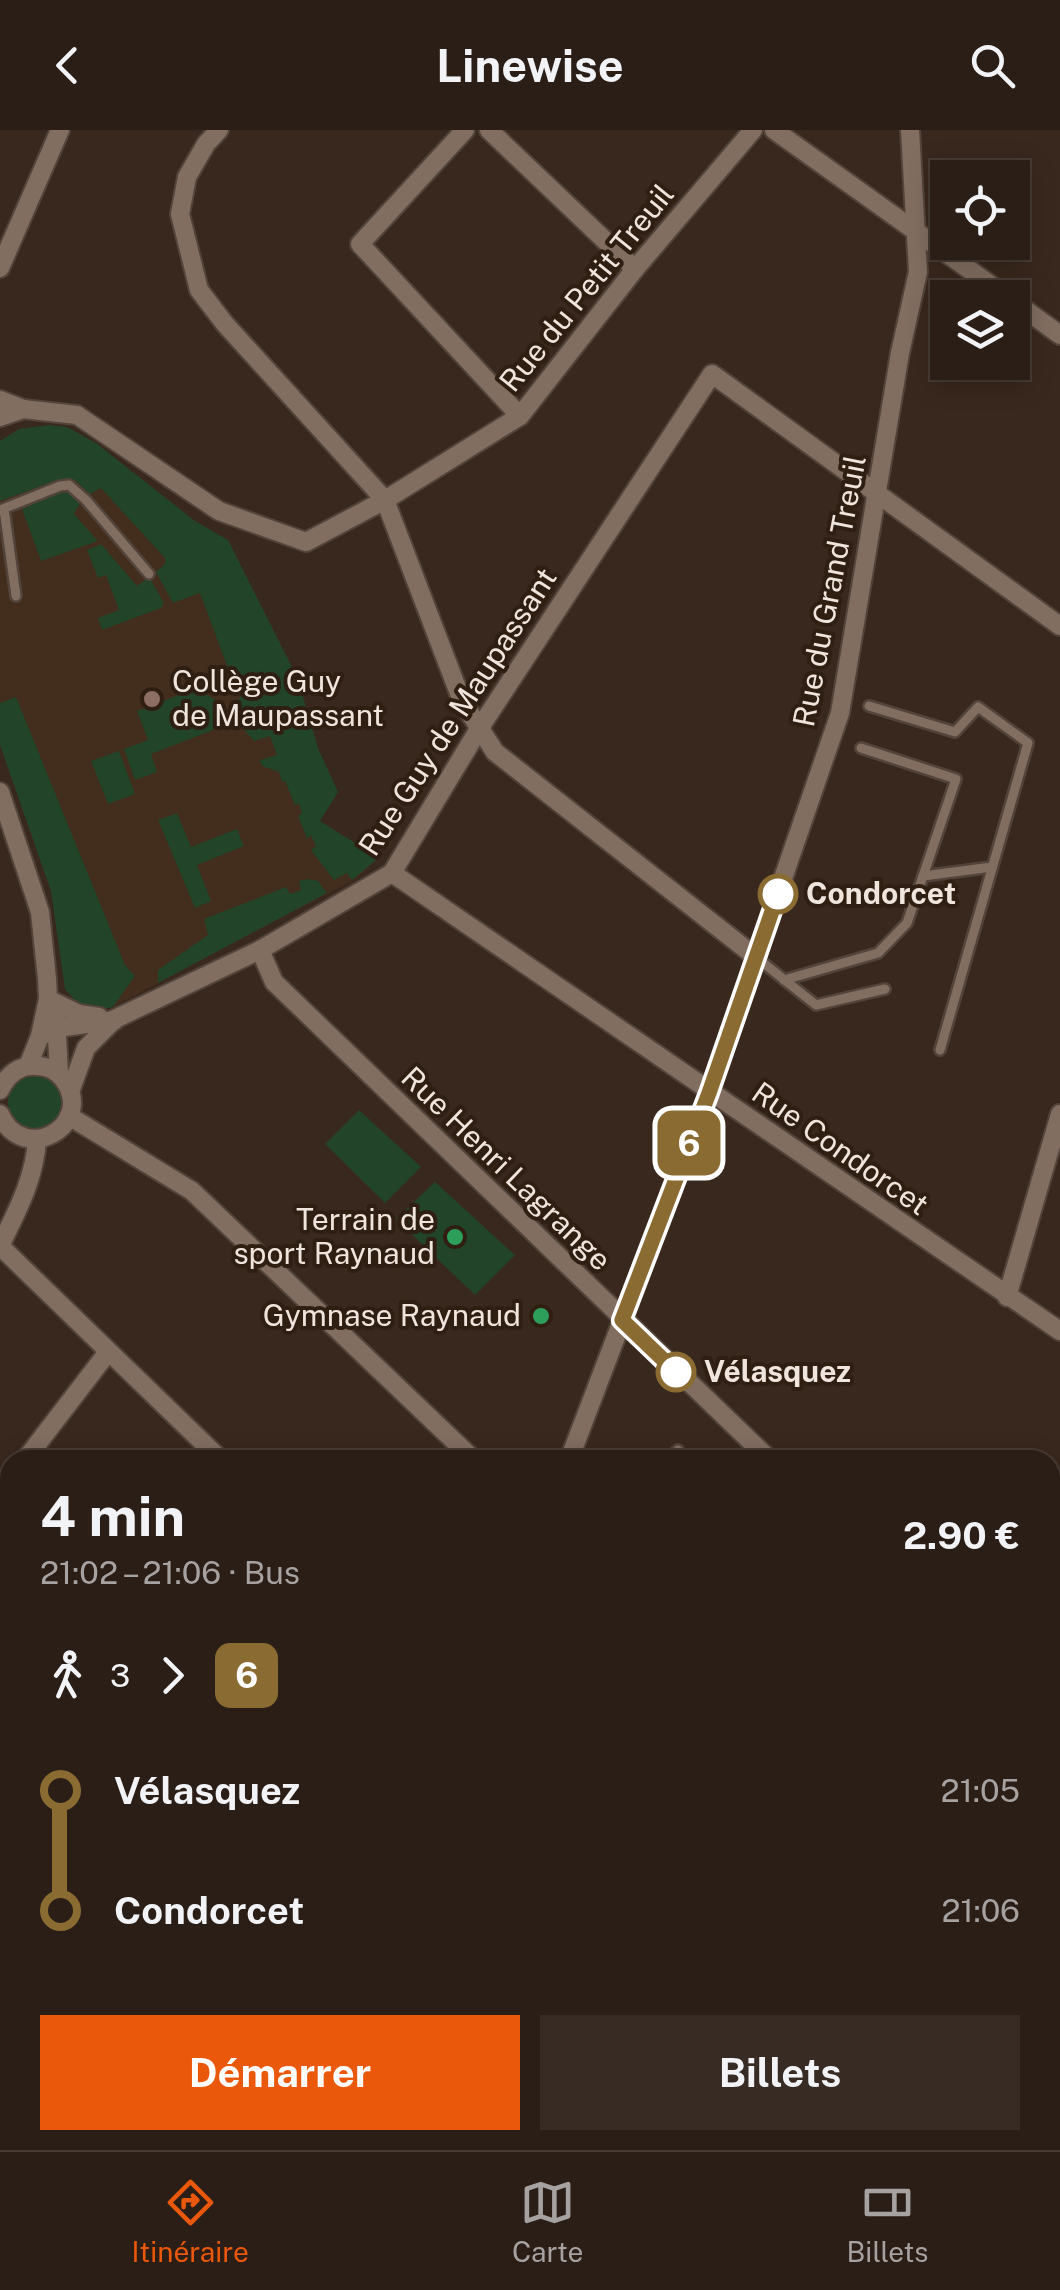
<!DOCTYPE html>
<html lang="fr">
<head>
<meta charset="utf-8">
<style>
  :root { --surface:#2b1e16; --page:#372b23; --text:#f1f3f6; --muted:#a6a2a1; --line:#473c35; --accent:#ea580c }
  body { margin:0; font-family:"Public Sans",sans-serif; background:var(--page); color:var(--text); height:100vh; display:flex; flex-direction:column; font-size:38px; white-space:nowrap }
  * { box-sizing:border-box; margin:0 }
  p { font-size:32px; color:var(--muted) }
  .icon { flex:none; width:55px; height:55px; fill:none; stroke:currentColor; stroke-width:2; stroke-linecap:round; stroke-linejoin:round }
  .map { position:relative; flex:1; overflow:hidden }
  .panel { position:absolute; left:0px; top:1320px; width:1060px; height:700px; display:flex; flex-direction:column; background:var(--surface); border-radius:30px 30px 0 0; box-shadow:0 5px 25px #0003,0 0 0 2px var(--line) }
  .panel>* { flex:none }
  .badge { padding:0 20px; border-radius:15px; font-size:35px; line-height:65px }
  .tools { position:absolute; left:930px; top:30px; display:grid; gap:20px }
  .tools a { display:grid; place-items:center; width:100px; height:100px; border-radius:0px; background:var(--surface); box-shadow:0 5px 25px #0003,0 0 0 2px var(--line); font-size:50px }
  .map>.badge { position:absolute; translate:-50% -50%; box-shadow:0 0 0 5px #fff }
  .legs { display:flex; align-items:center; gap:15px; height:110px; padding:0 40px; font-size:32px }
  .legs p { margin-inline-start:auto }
  .headline { display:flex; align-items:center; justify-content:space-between; height:170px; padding:0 40px }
  h1 { font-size:55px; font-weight:700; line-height:75px }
  .button { display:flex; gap:20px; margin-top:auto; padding:20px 40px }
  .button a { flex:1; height:115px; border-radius:0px; background:var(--accent); color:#fff; font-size:40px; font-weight:700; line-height:115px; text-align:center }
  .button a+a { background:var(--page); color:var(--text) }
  ul { padding:0 40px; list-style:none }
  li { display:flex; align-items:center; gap:35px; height:120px; font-size:38px }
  li i { display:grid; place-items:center; width:15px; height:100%; margin:0 12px; background:currentColor }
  li i::after { content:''; width:25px; height:25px; margin:-12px; border:8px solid; border-radius:50%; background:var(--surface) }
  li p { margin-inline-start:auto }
  li:first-child i { background:linear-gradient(#0000 50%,currentColor 0) }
  li:last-child i { background:linear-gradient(currentColor 50%,#0000 0) }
  header { display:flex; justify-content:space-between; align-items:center; height:130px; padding:0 40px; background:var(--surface); font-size:45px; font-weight:700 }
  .dock { display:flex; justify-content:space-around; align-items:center; height:140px; border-top:2px solid var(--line); background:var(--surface); font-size:28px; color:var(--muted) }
  .dock a { display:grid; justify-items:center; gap:5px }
  .dock .selected { color:var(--accent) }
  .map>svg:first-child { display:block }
</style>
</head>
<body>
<header><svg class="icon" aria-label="back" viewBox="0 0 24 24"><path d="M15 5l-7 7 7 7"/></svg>Linewise<svg class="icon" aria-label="search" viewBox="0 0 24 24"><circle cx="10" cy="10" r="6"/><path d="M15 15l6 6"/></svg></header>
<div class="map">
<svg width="1060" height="2020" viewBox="0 0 1060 2020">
  <rect width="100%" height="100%" fill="#39281d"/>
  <g fill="#432d1d">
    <path d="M 49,295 L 67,297 L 96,313 L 195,391 L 228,410 L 297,547 L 318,618 L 338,662 L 320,691 L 379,728 L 357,748 L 338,758 L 113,877 L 102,879 L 73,870 L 65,859 L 51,761 L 0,615 L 0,311 L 19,299 Z"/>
    <path d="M 1060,1940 L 1060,2020 L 954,2020 L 965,2010 L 1050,2010 L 1050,1944 Z"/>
  </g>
  <g fill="#224428">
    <path d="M 49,295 L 67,297 L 96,313 L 195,391 L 228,410 L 297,547 L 318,618 L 338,662 L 320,691 L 379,728 L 352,750 L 347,743 L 334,750 L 311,720 L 316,716 L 311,706 L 307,708 L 298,686 L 302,683 L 299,674 L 295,675 L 285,651 L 282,652 L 279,642 L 262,636 L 260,630 L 277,625 L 270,606 L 254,611 L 241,596 L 232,574 L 240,568 L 243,558 L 230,544 L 200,463 L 173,473 L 156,442 L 165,434 L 165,428 L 101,358 L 90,364 L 75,350 L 60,349 L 0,371 L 0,311 L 19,299 Z"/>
    <path d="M 62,362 L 70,363 L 80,373 L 74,384 L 98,411 L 41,431 L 22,379 Z"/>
    <path d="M 101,414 L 137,456 L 149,447 L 164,473 L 161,478 L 102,500 L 98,488 L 119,480 L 106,445 L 98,448 L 87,420 Z"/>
    <path d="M 197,558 L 221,574 L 229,594 L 151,624 L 157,642 L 135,650 L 124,619 L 148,610 L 137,581 Z"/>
    <path d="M 16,567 L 125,835 L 135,846 L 113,877 C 92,882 77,876 65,859 L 51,761 L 0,615 L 0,573 Z"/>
    <path d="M 119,621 L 135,664 L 108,674 L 91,631 Z"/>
    <path d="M 177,683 L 191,717 L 237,699 L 244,716 L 197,735 L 211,771 L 195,778 L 158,690 Z"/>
    <path d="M 308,749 L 318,751 L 327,763 L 158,853 L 158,840 L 208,805 L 204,789 L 286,757 L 290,764 L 301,760 L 299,751 Z"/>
    <circle cx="35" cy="972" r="27"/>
    <path d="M 359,980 L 421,1037 L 385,1073 L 325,1014 Z"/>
    <path d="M 435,1052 L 515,1125 L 475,1165 L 396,1089 Z"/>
  </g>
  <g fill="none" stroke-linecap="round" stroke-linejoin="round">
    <g stroke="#52443a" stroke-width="14">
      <g id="lane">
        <path d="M 4,379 L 16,466"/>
        <path d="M 0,380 L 60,356 L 69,355 L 86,370 L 149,444"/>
        <path d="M 869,576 L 955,602 L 978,577 L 1028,613 L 940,920"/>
        <path d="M 923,746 L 992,737"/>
        <path d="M 757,828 L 816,875 L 885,859"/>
        <path d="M 784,850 L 878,823 L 907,793 L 956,649 L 861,618"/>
        <path d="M 667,1330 L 678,1320"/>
        <path d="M 495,2010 L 512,2020"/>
        <path d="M 110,2020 L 130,2020"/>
        <path d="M 142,2020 L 147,2010"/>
        <path d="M 253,2020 L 255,2010"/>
        <path d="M 314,2020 L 319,2010"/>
      </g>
    </g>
    <g stroke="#52443a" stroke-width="22">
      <g id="street">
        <path d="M 219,0 L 206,14 L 187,47 L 180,84 L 199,160 L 225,194 L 385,370 L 462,571 L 495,622 L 757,828"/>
        <path d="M 465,0 L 360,114 L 520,286"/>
        <path d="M 489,0 L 635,139"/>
        <path d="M 774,0 L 1009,168"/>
        <path d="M 0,138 L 60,0"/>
        <path d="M 1012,170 L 1060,205"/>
        <path d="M 0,270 L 23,279 L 77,285 L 219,381 L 306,412 L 385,370 L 520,286 L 635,139 L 753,0"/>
        <path d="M 0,287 L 23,279"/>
        <path d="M 0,662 L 40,782 L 47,849 L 48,869 L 40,906 L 28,936"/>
        <path d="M 392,743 L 1060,1201"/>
        <path d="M 260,820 L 274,852 L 770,1330"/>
        <path d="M 48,869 L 79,884 L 99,887"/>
        <path d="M 56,887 L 59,944"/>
        <path d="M 40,906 L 57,898 L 115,890"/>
        <path d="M 0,960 C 7,945 20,934 37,936 C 48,936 58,942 64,950 C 96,995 23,1037 0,984"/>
        <path d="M 70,962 L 86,918 L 115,889 L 260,820 L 392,743 L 479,599 L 712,244 L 1060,496"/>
        <path d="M 69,986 L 192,1061 L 474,1330"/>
        <path d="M 0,1116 L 221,1330"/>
        <path d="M 0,1116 C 17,1081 35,1048 37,1009"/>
        <path d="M 1007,1167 L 1060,984"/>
        <path d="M 25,1330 L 108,1222"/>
        <path d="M 569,1330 L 709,963 L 840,583 L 900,223 L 918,142 L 910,0"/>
        <path d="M 0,1362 L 10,1349"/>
        <path d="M 0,1394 L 10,1404"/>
        <path d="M 1050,1482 L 1060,1465"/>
        <path d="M 0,1684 L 10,1698"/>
        <path d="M 1050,1713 L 1060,1709"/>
        <path d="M 0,1871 L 10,1868"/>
        <path d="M 0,1962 L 10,1982"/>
        <path d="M 24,2010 L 29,2020"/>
        <path d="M 369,2020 L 371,2010"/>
        <path d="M 659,2020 L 664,2010"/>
      </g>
    </g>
    <g stroke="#52443a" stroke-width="30">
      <g id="secondary">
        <path d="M 1050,1553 L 1060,1548"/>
        <path d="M 718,2010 L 728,2020"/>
      </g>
    </g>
    <use href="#lane" stroke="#826e61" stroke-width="9"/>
    <use href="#street" stroke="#826e61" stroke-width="18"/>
    <use href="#secondary" stroke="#a46f5a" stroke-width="25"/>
    <g stroke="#a4978e" stroke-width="9">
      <g id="rail">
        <path d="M 1050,1853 L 1060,1847"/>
        <path d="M 786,2020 L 807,2010"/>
      </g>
    </g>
    <use href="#rail" stroke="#2f1f13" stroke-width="5" stroke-dasharray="15" stroke-linecap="butt"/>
  </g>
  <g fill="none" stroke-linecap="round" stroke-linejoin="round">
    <g stroke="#fff" stroke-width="22">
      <path id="line-1" d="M 676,1242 L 622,1190 L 709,963 L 778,764"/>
    </g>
    <use href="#line-1" stroke="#8a6c32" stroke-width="15"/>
  </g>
  <circle fill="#8d6e63" stroke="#2f1f13" stroke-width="4" cx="152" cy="569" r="10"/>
  <g fill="#fff" stroke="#8a6c32" stroke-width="5">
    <circle cx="778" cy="764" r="18"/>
    <circle cx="676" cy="1242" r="18"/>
  </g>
  <g fill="#2e9e5b" stroke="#2f1f13" stroke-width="4">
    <circle cx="455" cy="1107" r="10"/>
    <circle cx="541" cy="1186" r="10"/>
  </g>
  <g text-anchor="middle" stroke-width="8" stroke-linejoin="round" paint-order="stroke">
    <g font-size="30" fill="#f0e5dd" stroke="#2f1f13">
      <text transform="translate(587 158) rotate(-51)" y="10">Rue du Petit Treuil</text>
      <text transform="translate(830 461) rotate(-79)" y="10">Rue du Grand Treuil</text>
      <text transform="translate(458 582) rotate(-57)" y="10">Rue Guy de Maupassant</text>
      <text transform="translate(840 1019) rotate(35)" y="10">Rue Condorcet</text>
      <text transform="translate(506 1039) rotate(44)" y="10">Rue Henri Lagrange</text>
    </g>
    <g font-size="30" fill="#f0e5dd" stroke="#2f1f13" text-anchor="end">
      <text x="172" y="562" text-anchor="start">Collège Guy<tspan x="172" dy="34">de Maupassant</tspan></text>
      <text x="435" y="1100">Terrain de<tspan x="435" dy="34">sport Raynaud</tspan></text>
      <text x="521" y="1196">Gymnase Raynaud</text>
    </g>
    <g font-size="30" font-weight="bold" fill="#f0e5dd" stroke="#2f1f13" text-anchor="start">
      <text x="806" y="774">Condorcet</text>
      <text x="704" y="1252">Vélasquez</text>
    </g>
  </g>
</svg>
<div class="tools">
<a><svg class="icon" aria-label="locate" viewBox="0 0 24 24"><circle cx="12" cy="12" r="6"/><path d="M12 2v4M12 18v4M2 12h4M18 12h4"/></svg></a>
<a><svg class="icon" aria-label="layers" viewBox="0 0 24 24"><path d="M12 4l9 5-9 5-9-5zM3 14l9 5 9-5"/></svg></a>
</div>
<b class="badge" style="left:689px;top:1013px;background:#8a6c32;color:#fff">6</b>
<section class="panel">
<div class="headline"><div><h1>4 min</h1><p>21:02 – 21:06 · Bus</p></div><b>2.90 €</b></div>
<div class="legs"><svg class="icon" aria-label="walk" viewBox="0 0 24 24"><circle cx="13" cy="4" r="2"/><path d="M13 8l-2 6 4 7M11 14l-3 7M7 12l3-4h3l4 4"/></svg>3<svg class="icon" aria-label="forward" viewBox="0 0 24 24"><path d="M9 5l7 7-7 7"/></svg><b class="badge" style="background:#8a6c32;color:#fff">6</b></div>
<ul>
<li><i style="color:#8a6c32"></i><b>Vélasquez</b><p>21:05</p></li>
<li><i style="color:#8a6c32"></i><b>Condorcet</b><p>21:06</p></li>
</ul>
<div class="button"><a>Démarrer</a><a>Billets</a></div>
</section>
</div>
<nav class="dock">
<a class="selected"><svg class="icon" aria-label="directions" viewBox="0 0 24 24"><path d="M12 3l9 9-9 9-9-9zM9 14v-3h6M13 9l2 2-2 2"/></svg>Itinéraire</a>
<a><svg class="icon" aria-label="map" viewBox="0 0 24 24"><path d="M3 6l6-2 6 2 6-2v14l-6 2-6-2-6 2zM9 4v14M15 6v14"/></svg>Carte</a>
<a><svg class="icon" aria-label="tickets" viewBox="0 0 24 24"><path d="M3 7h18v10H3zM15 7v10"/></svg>Billets</a>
</nav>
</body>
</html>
